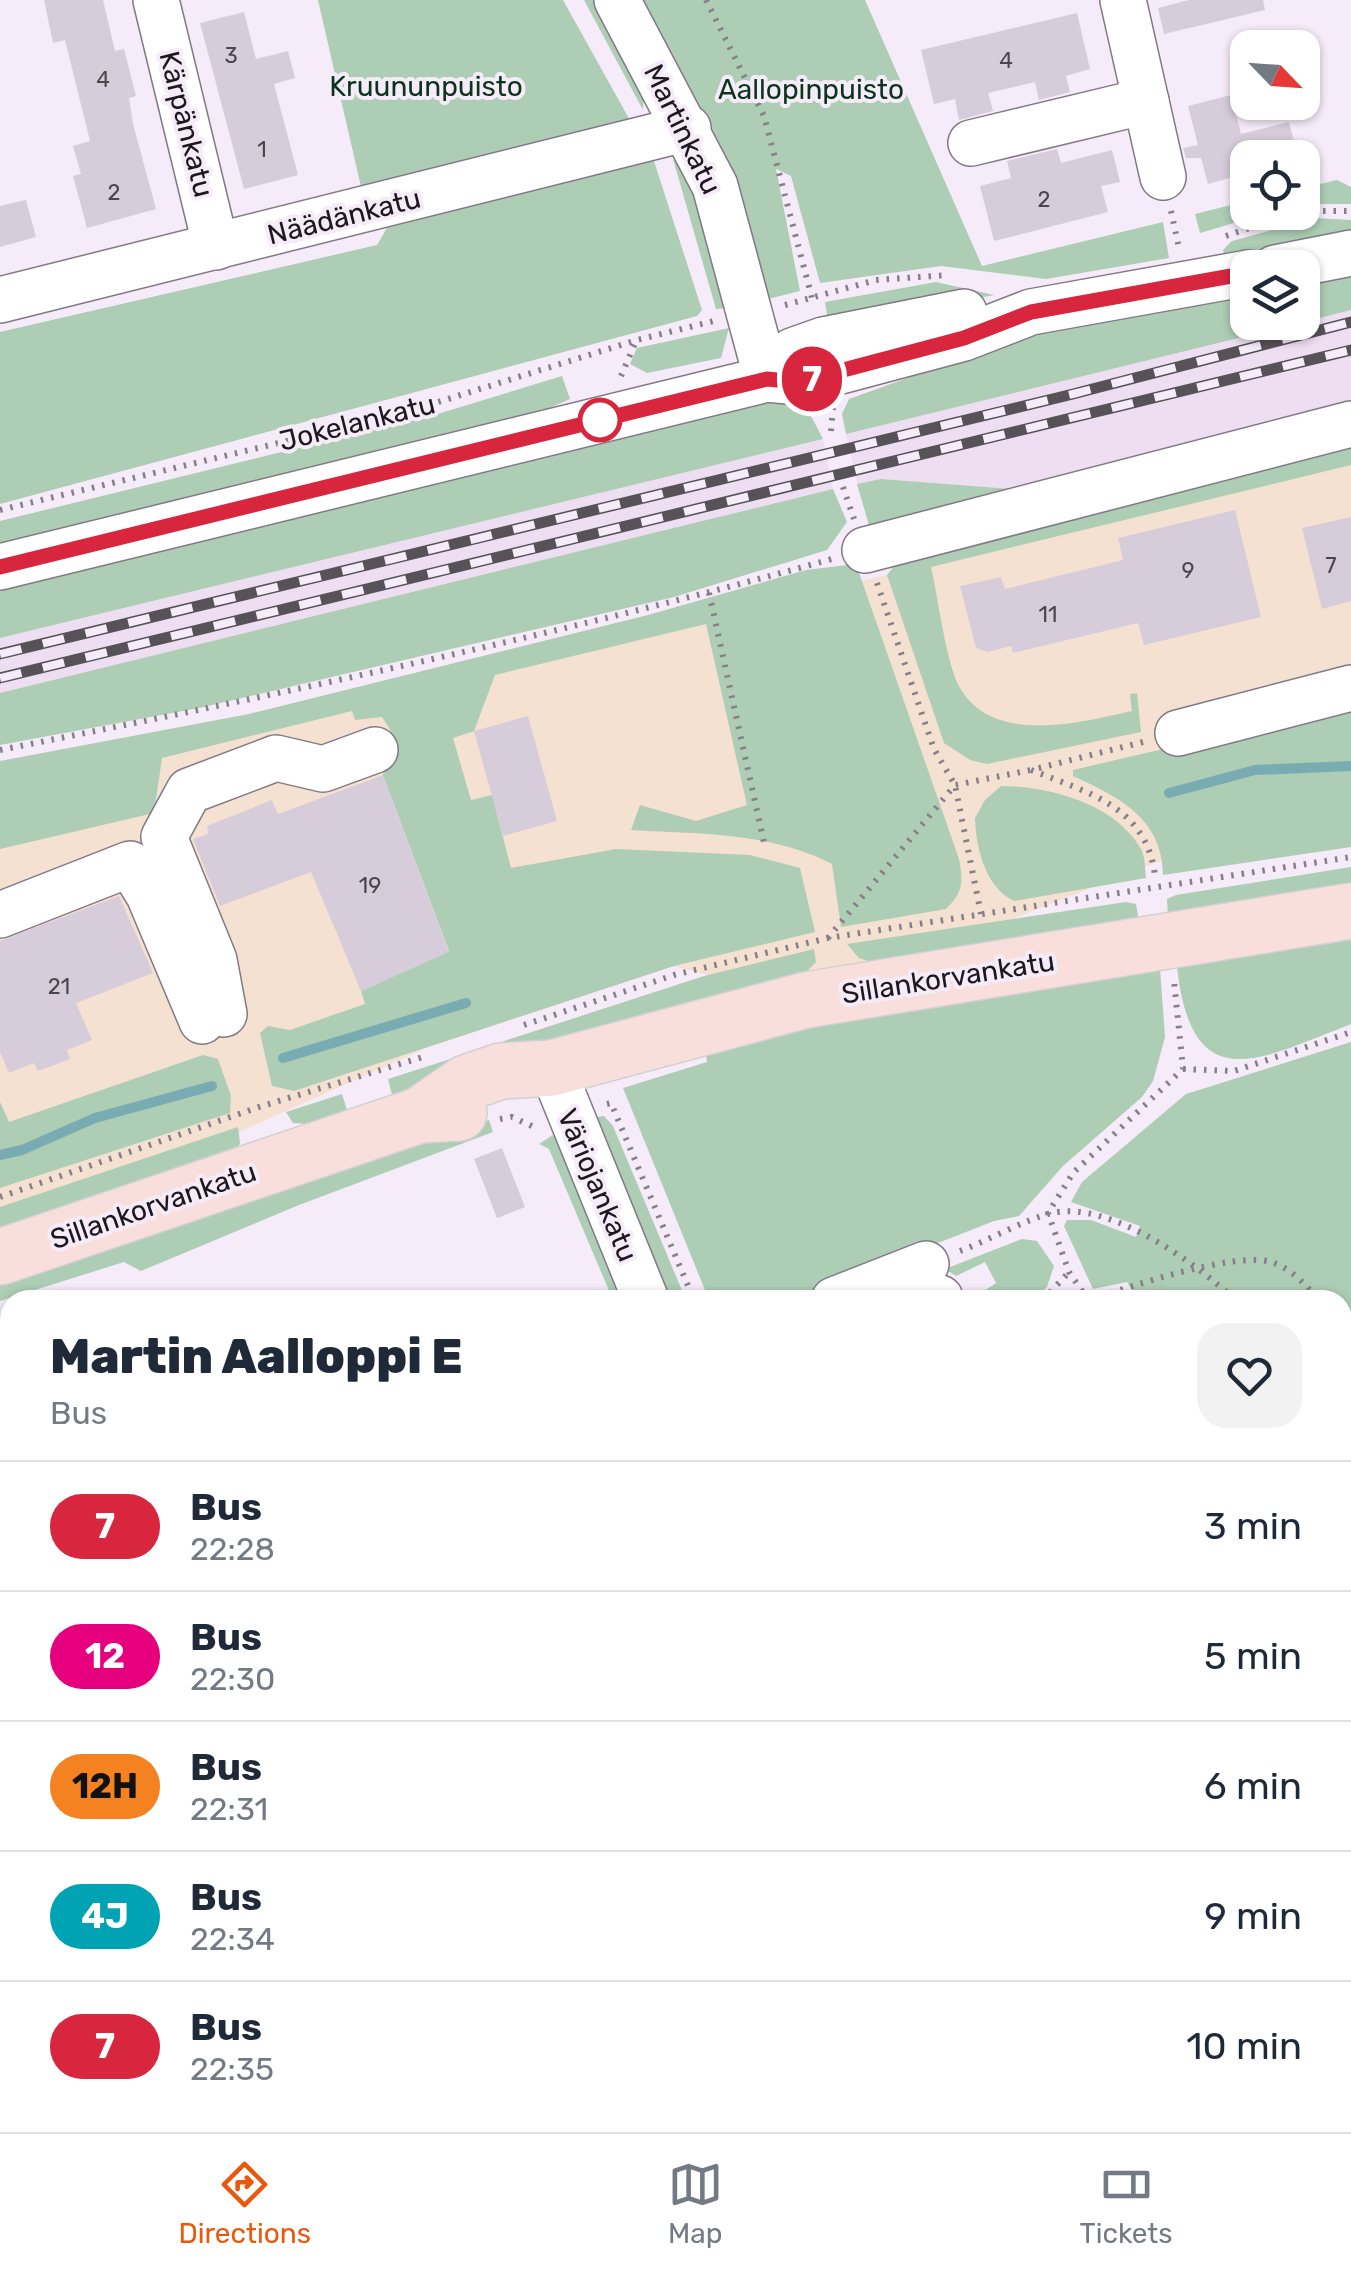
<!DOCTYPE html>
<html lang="en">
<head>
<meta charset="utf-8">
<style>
  :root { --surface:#fff; --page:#f2f2f3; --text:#1f2937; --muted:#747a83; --line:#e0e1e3; --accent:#ea580c }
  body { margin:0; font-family:Rubik,sans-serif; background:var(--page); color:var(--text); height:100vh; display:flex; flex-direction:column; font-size:38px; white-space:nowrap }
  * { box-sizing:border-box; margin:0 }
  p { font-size:32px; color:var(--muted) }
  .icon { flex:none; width:55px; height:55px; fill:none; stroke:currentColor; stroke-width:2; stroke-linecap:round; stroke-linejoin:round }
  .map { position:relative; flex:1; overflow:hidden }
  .details { position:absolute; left:0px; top:1290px; width:1352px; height:842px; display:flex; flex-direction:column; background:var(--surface); border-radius:30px 30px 0 0; box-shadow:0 2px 8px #0004 }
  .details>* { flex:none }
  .badge { padding:0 20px; border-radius:32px; font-size:35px; line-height:65px }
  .needle { width:65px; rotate:115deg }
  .tools { position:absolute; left:1230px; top:30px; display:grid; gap:20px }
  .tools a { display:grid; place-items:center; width:90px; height:90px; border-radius:20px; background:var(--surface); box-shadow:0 2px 8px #0004; font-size:50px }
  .map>.badge { position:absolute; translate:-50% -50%; box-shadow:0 0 0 5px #fff }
  .round { display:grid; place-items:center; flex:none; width:105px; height:105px; border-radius:30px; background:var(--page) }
  .summary { display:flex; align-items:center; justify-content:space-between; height:170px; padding:0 50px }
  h1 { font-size:48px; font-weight:800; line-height:75px }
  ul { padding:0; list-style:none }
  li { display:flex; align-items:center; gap:30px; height:130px; padding:0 50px; border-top:2px solid var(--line) }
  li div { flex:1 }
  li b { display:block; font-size:38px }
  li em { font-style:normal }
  li .badge { min-width:110px; font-weight:700; text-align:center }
  .tab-bar { display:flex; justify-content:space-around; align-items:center; height:140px; border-top:2px solid var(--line); background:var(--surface); font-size:28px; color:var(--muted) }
  .tab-bar a { display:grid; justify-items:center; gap:5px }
  .tab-bar .active { color:var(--accent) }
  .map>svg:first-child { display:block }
</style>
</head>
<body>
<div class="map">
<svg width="1351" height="2132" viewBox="0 0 1351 2132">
  <rect width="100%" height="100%" fill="#f6ebf9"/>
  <path fill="#f5e1d2" d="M 1351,464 L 1351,839 L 1173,856 L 806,1000 L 674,966 L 429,1047 L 0,1239 L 0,787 Z"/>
  <g fill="#eedef2">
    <path d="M 1351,310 L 1351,433 L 1117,497 L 881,479 L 857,484 L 846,434 Z"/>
    <path d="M 823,439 L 833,489 L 0,693 L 0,638 Z"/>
  </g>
  <g fill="#adcdb4">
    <path d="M 318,0 L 563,0 L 632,124 L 362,191 Z"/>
    <path d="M 584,0 L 600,0 L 644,87 L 643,110 Z"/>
    <path d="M 638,0 L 865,0 L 982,266 L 1163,222 L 1169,258 L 1046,279 L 941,266 L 820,283 L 791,176 L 776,169 L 800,291 L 764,300 Z"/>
    <path d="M 653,158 L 702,310 L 697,316 L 0,504 L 0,332 L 377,245 L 387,228 Z"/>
    <path d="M 673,159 C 705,184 718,268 728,308 L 716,309 Z"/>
    <path d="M 1337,180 L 1351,187 L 1351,204 L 1303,204 L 1303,188 Z"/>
    <path d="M 1247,201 L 1248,212 L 1268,213 L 1200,233 L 1195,214 Z"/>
    <path d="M 1315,218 L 1351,220 L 1351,237 L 1225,259 L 1223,250 L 1232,241 Z"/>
    <path d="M 1351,270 L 1351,310 L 1303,322 L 1302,279 Z"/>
    <path d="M 936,282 L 994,295 L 829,327 L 825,302 Z"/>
    <path d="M 1247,290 L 1248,322 L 1300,323 L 846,434 L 842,414 L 849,399 L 1027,335 Z"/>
    <path d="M 729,328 L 721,358 L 647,373 L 630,364 L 637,348 Z"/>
    <path d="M 562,376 L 570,399 L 518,422 L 0,548 L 0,521 L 441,413 Z"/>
    <path d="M 777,398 L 809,412 L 823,439 L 0,638 L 0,588 Z"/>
    <path d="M 1351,433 L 1351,465 L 931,567 C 938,597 946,664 960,688 C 993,746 1082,722 1132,711 L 1130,694 L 1137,693 L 1141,732 L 987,764 L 970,760 L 944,743 L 887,575 L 902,556 Z"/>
    <path d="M 881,479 L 1050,492 L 873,539 L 857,484 Z"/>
    <path d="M 833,489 L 847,522 L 827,550 L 674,597 L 199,708 L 0,745 L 0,693 Z"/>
    <path d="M 856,564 L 959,859 C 963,881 964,892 946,909 L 841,927 L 832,864 C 769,832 700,834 631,830 L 640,805 L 696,821 L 747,805 L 706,624 L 495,675 L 474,731 L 453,738 L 471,800 L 492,795 L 511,868 L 616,849 L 750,855 L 800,868 L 815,932 L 674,966 L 294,1091 L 272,1086 L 260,1033 L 268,1026 L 290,1030 L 365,1004 L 361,991 L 449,951 L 383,775 L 391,731 L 382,717 L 355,720 L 352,711 L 162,758 L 154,813 L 0,849 L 0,761 L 249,714 L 648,615 L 806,570 Z"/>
    <path d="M 1351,705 L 1351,847 L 1163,875 C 1163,819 1119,797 1073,776 L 1073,770 Z"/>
    <path d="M 1001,786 C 1048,786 1113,803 1140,847 C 1145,855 1145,868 1146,878 L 1014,901 C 985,887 976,848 975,818 L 985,800 Z"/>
    <path d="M 1351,867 L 1351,888 L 1168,915 L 1167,899 L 1176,895 Z"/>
    <path d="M 1126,902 L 1136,904 L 1139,922 L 876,964 L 859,958 L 847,944 Z"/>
    <path d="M 1351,935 L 1351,1024 C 1258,1060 1192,1100 1177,967 Z"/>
    <path d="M 814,949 L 816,962 L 801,978 L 493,1062 L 490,1047 L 507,1040 L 704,976 Z"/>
    <path d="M 1160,969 L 1165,1037 L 1153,1081 L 1142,1097 L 1063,1166 L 1019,1216 L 994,1221 L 793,1300 L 709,1300 L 623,1088 L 707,1062 L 705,1049 L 819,1020 Z"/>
    <path d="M 1351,1042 L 1351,1588 L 1343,1611 L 1342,1300 L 1112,1300 L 1133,1292 L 1127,1282 L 1093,1289 L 1064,1226 L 1067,1220 L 1091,1220 L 1136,1237 L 1140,1226 L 1071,1202 L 1082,1182 L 1186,1094 Z"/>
    <path d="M 203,1055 L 218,1059 L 231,1096 L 230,1113 L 0,1188 L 0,1102 L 9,1122 Z"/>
    <path d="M 463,1055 L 473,1071 L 392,1095 L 388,1079 Z"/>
    <path d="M 342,1094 L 347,1110 L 307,1124 L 293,1123 L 286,1112 Z"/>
    <path d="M 604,1116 L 613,1126 L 686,1300 L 665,1300 L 590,1118 Z"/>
    <path d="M 489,1120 L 493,1132 L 299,1205 L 141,1271 L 124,1262 L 0,1301 L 0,1284 Z"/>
    <path d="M 238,1127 L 240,1143 L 234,1155 L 0,1235 L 0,1207 Z"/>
    <path d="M 553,1135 L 566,1156 L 629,1300 L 613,1300 L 549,1149 L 539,1144 Z"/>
    <path d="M 1022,1239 L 1037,1241 L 1054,1266 L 1047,1287 L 1033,1300 L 988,1300 L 981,1293 L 996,1283 L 985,1262 L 956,1276 L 945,1269 Z"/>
    <path d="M 1343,1801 L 1351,1816 L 1351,2132 L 594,2132 L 574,2123 L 1342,2122 Z"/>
    <path d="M 0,1966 L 10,1991 L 10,2122 L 26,2123 L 21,2132 L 0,2132 Z"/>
    <path d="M 48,2122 L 98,2122 L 98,2123 L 92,2132 L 41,2132 Z"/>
    <path d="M 452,2123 L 497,2123 L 477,2132 L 432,2132 Z"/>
  </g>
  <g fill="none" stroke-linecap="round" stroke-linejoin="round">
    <g stroke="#79abb2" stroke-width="10">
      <path d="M 1169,793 L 1255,770 L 1351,766"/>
      <path d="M 283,1058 L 466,1003"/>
      <path d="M 0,1155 L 22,1150 L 95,1118 L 212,1086"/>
    </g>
  </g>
  <g fill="#d7ccda">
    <path d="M 44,0 L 103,0 L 115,51 L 124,49 L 136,96 L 129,98 L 133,124 L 156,209 L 87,228 L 73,176 L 81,174 L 73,146 L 90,141 L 65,40 L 53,43 Z"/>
    <path d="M 1189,0 L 1263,0 L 1265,10 L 1164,34 L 1158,8 Z"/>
    <path d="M 244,12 L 256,59 L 288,51 L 295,78 L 274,84 L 298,175 L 244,189 L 200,23 Z"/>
    <path d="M 1077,13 L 1090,69 L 1066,76 L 1070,92 L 1039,100 L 1035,82 L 988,93 L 993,111 L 959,120 L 955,99 L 934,104 L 921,50 Z"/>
    <path d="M 1231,95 L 1241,134 L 1289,122 L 1298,158 L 1248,158 L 1248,173 L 1208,184 L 1201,158 L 1186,158 L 1183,148 L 1198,145 L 1188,106 Z"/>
    <path d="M 1057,149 L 1061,163 L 1112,150 L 1120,182 L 1101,186 L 1108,212 L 994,241 L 980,186 L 1011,178 L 1007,161 Z"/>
    <path d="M 26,200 L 36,237 L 0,247 L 0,206 Z"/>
    <path d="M 1235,510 L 1261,617 L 1144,645 L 1138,623 L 1013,653 L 1011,646 L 988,652 L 976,648 L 960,586 L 1001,577 L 1005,589 L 1123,560 L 1118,538 Z"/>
    <path d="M 1351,517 L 1351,601 L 1322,609 L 1302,528 Z"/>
    <path d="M 528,716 L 557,821 L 503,836 L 474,731 Z"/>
    <path d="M 383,775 L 449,952 L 361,991 L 311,872 L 220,906 L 193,839 L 208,834 L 207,826 L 272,800 L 278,814 Z"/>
    <path d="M 119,896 L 153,973 L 76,1003 L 92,1040 L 67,1050 L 70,1059 L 38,1071 L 34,1063 L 9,1073 L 0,1052 L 0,941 Z"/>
    <path d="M 502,1148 L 525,1207 L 497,1218 L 474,1159 Z"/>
  </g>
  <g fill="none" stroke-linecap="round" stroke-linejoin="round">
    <g stroke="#827985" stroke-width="48">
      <g id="minor">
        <path d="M 156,0 L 216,247"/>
        <path d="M 617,0 L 715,186 L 767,379"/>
        <path d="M 1123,0 L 1163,177"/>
        <path d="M 971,143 L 1146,101"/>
        <path d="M 1275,268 L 1351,253"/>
        <path d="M 0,300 L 688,128"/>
        <path d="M 767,379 L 792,351 L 823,340 L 964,312"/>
        <path d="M 865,550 L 1351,424"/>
        <path d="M 0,567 L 767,379 L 799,382 L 964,338 L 1031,312 L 1248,273"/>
        <path d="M 1178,733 L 1351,688"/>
        <path d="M 0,915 L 130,864 L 149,895 L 202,1021"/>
        <path d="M 224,1014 L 214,960 L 164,837 L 189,791 L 276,758 L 323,769 L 375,750"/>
        <path d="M 552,1068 L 646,1300"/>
        <path d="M 834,1300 L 926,1264"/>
        <path d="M 939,1300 L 940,1298"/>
        <path d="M 0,1625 L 10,1621"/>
        <path d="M 0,1836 L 10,1833"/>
        <path d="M 508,2132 L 524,2122"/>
      </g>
    </g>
    <g stroke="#d2d1d2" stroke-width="58">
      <g id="major">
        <path d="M 420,1115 L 466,1083 L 501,1071 L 552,1068 L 806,1000 L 1351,911"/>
        <path d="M 0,1257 L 420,1115 L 459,1113"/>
      </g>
    </g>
    <g stroke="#867f88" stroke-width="6" stroke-dasharray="2.5 8" stroke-linecap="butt">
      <path d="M 706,0 L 764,116 L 812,298"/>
      <path d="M 1171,211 L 1179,248"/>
      <path d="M 1302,211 L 1351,211"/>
      <path d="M 1226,236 L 1296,212"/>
      <path d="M 785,305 L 876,280 L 948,275"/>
      <path d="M 621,376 L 636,341"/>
      <path d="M 831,431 L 833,408"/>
      <path d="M 843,487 L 854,519"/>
      <path d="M 0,510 L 403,413 L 637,340 L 714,321"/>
      <path d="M 877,583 L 934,749 L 955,785 L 981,914"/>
      <path d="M 709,593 L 765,847"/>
      <path d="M 1143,742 L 1031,770 C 1089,793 1147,807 1155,876"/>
      <path d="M 0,750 C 279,695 558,635 832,559"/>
      <path d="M 828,938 L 955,785 L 1031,770"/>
      <path d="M 524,1025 L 674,975 L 828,938 L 1351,857"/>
      <path d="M 1183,1069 L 1234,1071 L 1351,1032"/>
      <path d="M 607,1104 L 611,1103 L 694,1300"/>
      <path d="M 500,1119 L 512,1117 L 534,1127"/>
      <path d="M 0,1197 L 259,1107 L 426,1056"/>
      <path d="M 960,1251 C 987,1241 1026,1219 1052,1213 C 1109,1200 1196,1263 1235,1300"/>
      <path d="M 1043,1300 L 1069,1272"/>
      <path d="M 1088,1300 L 1069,1272 L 1048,1213 L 1073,1173 L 1183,1069 L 1174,981"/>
      <path d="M 1091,1300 C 1128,1287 1235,1251 1271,1262 C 1291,1268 1306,1285 1318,1300"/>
      <path d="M 1342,1330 L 1351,1340"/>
      <path d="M 1342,1412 L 1351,1413"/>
      <path d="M 1342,1422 L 1351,1444"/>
      <path d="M 1342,1628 L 1351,1610"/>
      <path d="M 1342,1687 L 1351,1701"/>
      <path d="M 1342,1759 L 1351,1776"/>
      <path d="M 36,2123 L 49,2132"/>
    </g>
    <use href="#minor" stroke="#fff" stroke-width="45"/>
    <use href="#major" stroke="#f9dfdc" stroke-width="55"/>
    <g stroke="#575158" stroke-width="11">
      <g id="rail">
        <path d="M 0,654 L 1073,394 L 1351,322"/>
        <path d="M 0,678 L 1351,350"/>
      </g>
    </g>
    <use href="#rail" stroke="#f6ebf9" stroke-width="8" stroke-dasharray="22" stroke-linecap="butt"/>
  </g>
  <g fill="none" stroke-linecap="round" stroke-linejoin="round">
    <g stroke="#fff" stroke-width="22">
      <path id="line" d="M 0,567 L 767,379 L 798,382 L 964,338 L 1031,312 L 1248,273"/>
    </g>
    <use href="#line" stroke="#d7263d" stroke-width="15"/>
  </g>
  <circle fill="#fff" stroke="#d7263d" stroke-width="5" cx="600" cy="420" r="20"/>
  <g text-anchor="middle" stroke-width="8" stroke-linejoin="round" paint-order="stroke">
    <g font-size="22" fill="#4b454c">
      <text x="231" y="63">3</text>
      <text x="1006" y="68">4</text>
      <text x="103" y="87">4</text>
      <text x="262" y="157">1</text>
      <text x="114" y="200">2</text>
      <text x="1044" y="207">2</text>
      <text x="1331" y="573">7</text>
      <text x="1188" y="578">9</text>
      <text x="1048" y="622">11</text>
      <text x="370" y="893">19</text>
      <text x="59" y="994">21</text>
    </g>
    <g font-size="28" fill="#0a351a" stroke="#f6ebf9">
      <text x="426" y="96">Kruununpuisto</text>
      <text x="811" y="99">Aallopinpuisto</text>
    </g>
    <g font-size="28" fill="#1c181d" stroke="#f6ebf9">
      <text transform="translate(187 124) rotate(76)" y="10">Kärpänkatu</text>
      <text transform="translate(683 129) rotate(64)" y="10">Martinkatu</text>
      <text transform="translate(344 216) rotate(-14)" y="10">Näädänkatu</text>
      <text transform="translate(357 422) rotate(-14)" y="10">Jokelankatu</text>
      <text transform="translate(948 977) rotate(-9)" y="10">Sillankorvankatu</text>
      <text transform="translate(598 1185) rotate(67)" y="10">Väriojankatu</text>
      <text transform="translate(153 1205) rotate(-19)" y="10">Sillankorvankatu</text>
    </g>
  </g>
</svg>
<div class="tools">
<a><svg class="needle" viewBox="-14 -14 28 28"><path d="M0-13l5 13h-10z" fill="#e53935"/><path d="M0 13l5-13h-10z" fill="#747a83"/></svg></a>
<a><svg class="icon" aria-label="locate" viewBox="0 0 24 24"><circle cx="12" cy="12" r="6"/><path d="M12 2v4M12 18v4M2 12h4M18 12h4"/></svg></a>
<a><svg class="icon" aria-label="layers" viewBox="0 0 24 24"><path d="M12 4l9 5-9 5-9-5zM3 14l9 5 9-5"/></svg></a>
</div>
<b class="badge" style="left:812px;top:379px;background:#d7263d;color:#fff">7</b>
<section class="details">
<div class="summary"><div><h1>Martin Aalloppi E</h1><p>Bus</p></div><a class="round"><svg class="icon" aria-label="heart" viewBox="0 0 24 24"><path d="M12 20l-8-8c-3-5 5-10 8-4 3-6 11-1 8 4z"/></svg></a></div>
<ul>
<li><span class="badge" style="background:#d7263d;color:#fff">7</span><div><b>Bus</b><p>22:28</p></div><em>3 min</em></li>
<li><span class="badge" style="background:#e6007e;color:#fff">12</span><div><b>Bus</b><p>22:30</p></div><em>5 min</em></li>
<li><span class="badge" style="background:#f58220;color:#111">12H</span><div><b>Bus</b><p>22:31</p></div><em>6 min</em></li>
<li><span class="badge" style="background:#00a3b4;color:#fff">4J</span><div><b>Bus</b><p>22:34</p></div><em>9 min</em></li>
<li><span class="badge" style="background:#d7263d;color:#fff">7</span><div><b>Bus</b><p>22:35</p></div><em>10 min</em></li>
</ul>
</section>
</div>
<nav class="tab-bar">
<a class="active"><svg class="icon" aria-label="directions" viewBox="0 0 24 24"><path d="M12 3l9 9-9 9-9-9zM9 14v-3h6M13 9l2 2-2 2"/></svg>Directions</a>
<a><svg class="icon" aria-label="map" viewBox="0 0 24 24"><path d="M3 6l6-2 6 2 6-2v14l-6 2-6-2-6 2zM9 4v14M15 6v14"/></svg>Map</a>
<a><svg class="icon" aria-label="tickets" viewBox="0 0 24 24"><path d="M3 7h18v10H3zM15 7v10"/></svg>Tickets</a>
</nav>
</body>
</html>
